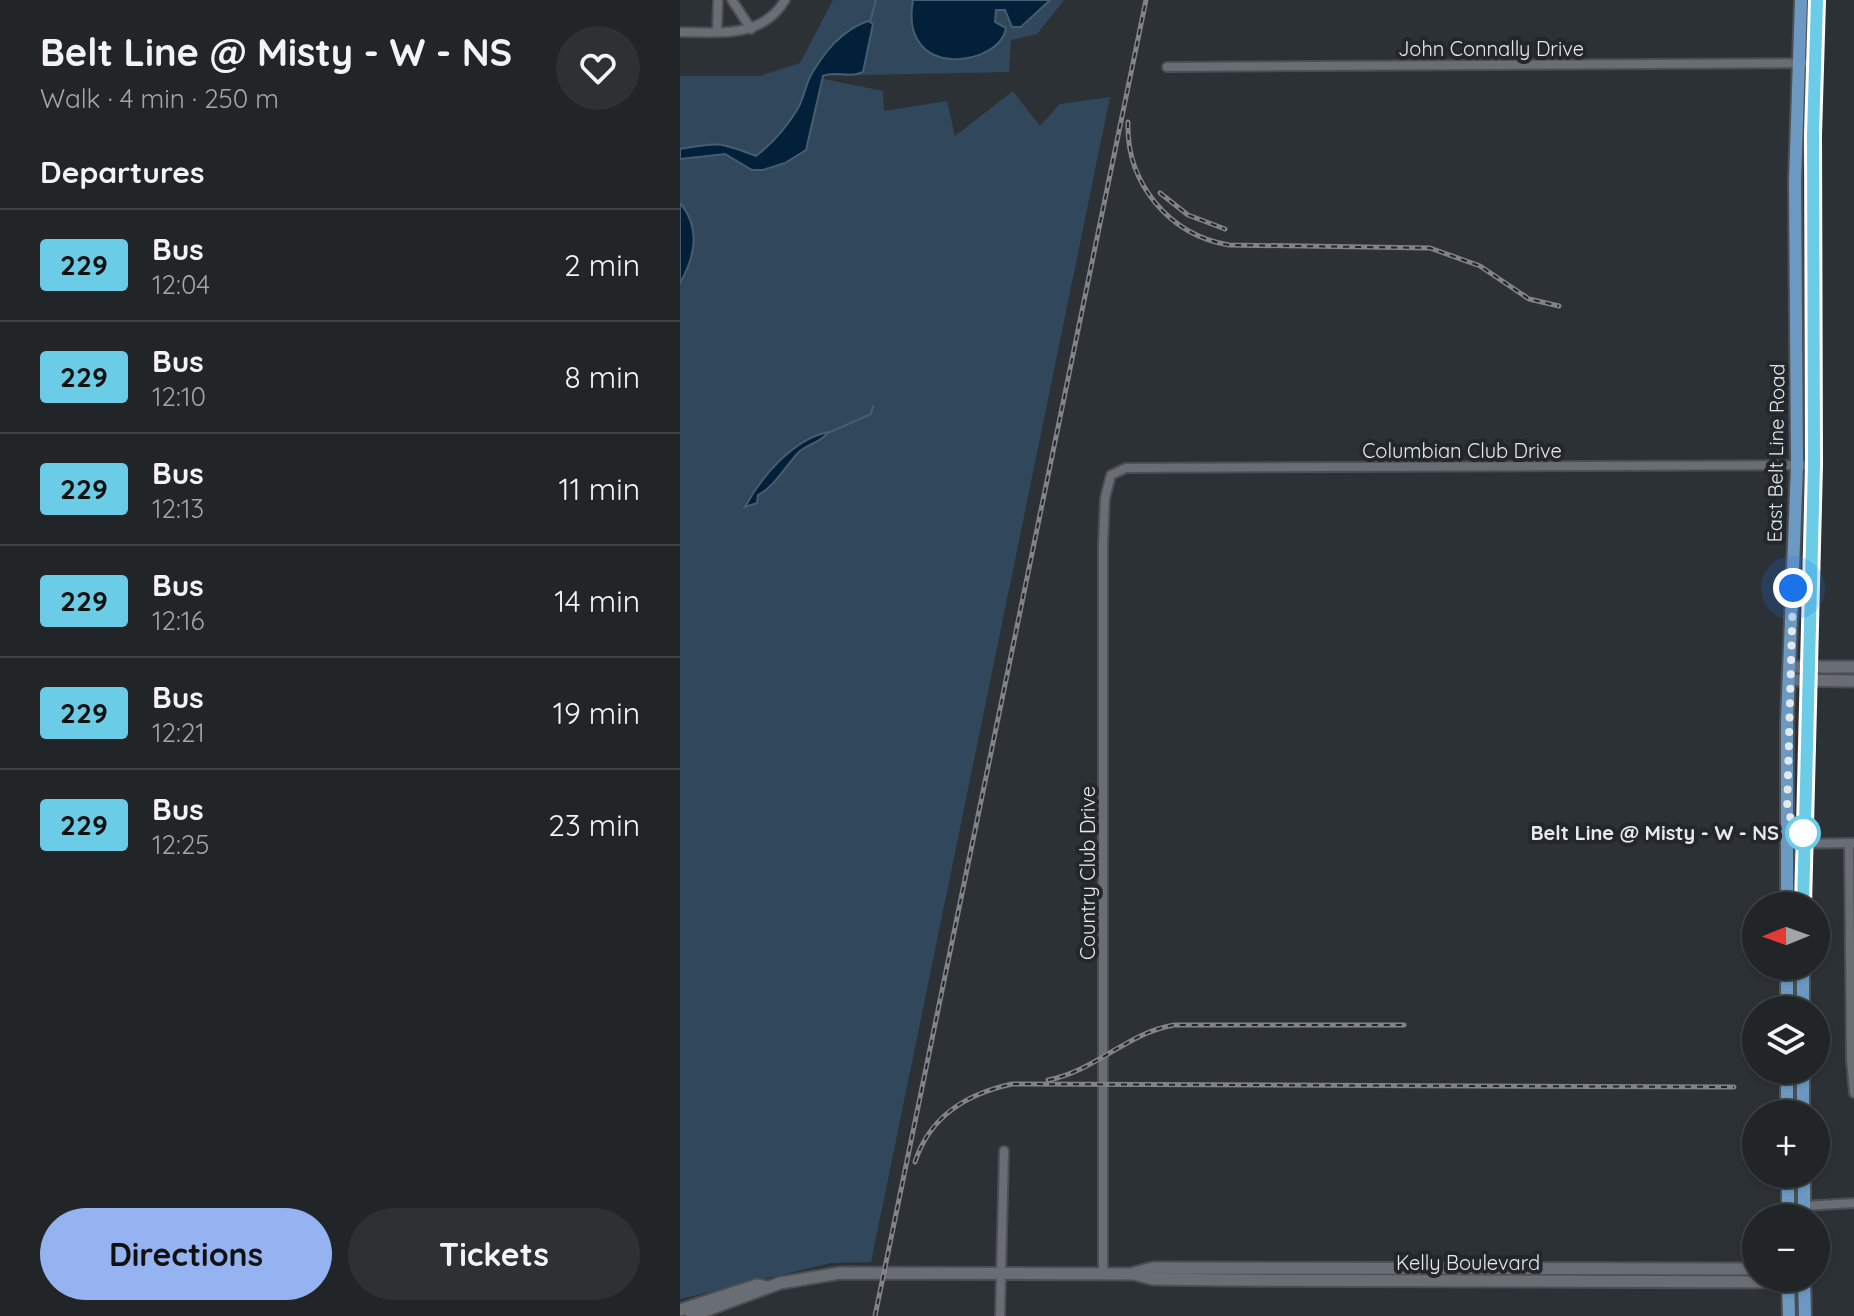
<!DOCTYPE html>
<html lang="en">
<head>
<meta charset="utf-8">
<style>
  :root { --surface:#212528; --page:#2d3134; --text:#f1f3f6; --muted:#a2a5a8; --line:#3e4245; --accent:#95b2f1 }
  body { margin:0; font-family:Quicksand,sans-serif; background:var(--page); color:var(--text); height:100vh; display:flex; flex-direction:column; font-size:30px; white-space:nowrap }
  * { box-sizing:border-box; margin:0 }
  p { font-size:26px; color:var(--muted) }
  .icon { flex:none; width:44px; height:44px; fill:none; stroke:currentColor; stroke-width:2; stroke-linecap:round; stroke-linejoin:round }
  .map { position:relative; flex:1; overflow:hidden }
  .drawer { display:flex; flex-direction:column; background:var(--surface); width:680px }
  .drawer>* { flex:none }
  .badge { padding:0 16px; border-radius:6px; font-size:28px; line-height:52px }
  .needle { width:52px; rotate:269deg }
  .controls { position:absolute; left:1062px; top:892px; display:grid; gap:16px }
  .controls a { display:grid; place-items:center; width:88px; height:88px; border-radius:50%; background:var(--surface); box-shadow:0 2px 6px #0004,0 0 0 2px var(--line); font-size:40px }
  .you { position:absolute; width:40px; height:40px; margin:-20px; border:6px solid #fff; border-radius:50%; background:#1a73e8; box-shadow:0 0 0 12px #1a73e833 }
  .map>.badge { position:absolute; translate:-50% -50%; box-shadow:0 0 0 4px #fff }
  h2 { padding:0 40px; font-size:30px; line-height:72px }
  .round { display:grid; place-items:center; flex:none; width:84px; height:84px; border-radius:42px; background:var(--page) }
  .head { display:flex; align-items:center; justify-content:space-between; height:136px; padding:0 40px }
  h1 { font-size:38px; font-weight:700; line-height:60px }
  .button { display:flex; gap:16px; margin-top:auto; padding:16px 40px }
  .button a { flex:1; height:92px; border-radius:48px; background:var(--accent); color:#111; font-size:32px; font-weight:700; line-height:92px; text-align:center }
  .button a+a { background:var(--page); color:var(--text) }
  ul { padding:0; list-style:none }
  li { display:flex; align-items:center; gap:24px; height:112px; padding:0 40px; border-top:2px solid var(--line) }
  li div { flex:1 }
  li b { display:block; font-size:30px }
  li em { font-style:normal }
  li .badge { min-width:88px; font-weight:700; text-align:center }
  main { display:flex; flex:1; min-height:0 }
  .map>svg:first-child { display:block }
</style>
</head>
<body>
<main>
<section class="drawer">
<div class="head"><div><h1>Belt Line @ Misty - W - NS</h1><p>Walk · 4 min · 250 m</p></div><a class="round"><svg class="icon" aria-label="heart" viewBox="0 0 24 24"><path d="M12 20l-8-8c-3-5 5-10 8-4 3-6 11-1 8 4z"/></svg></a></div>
<h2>Departures</h2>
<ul>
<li><span class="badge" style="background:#6bcce7;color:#111">229</span><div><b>Bus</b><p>12:04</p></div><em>2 min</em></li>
<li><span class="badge" style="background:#6bcce7;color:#111">229</span><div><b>Bus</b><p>12:10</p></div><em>8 min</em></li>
<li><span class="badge" style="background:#6bcce7;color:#111">229</span><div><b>Bus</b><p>12:13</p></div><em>11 min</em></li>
<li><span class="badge" style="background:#6bcce7;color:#111">229</span><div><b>Bus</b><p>12:16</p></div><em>14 min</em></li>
<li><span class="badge" style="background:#6bcce7;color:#111">229</span><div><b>Bus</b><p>12:21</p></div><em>19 min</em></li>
<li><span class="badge" style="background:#6bcce7;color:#111">229</span><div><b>Bus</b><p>12:25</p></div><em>23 min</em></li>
</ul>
<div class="button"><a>Directions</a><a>Tickets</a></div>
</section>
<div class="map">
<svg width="1174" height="1316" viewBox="0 0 1174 1316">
  <rect width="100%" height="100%" fill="#2c3136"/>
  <path fill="#31485c" d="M 153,0 L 384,0 L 357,34 L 331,40 L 329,72 L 129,76 L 203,91 L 204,111 L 267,101 L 275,136 L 333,91 L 360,126 L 380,104 L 430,97 L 191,1262 L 151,1263 L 0,1299 L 0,76 L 80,76 L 120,63 Z"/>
  <g fill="#022039" stroke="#465c6f" stroke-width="2">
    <path d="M 233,0 L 370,0 L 341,27 L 332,27 L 325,10 L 316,10 L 315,22 L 326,28 C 320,67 218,81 233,0 Z"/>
    <path d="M 188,21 L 193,24 L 183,72 C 169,79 156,70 143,76 L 126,150 L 105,163 L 83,170 L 72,170 L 45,154 L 0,159 L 0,149 C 41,142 38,142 76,156 C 93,143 106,128 117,110 C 124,99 125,86 131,75 C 145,51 162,30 188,21 Z"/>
    <path d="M 0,203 C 21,228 15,257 0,283 Z"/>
    <path d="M 148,432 C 142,443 125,444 117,454 C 106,466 93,488 78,495 L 77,503 L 65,507 C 81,477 112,440 148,432 Z"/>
  </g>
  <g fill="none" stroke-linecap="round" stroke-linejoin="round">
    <g stroke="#465c6f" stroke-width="2">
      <path d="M 190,22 L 196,0"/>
      <path d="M 148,433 L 191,414 L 193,406"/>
    </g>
    <g stroke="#4b4f53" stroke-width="12">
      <g id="street">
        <path d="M 52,0 L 71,29"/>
        <path d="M 0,32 C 39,32 82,39 105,0"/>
        <path d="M 37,32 L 38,0"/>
        <path d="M 487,67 L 1135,63"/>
        <path d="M 1169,843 L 1171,1059 L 1174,1093"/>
        <path d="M 1107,844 L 1173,843"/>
        <path d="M 1124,1206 L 1174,1203"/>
        <path d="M 423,1273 L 423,544 L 425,498 L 431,475 L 446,468 L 1134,465"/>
        <path d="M 320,1316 L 324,1151"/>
      </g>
    </g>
    <g stroke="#4b4f53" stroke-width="15">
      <g id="secondary">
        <path d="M 1110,667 L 1174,667"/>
        <path d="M 1109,680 L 1174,681"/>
        <path d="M 454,1273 L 473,1268 L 1076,1269"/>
        <path d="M 0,1310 L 77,1285 L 87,1287"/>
        <path d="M 11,1316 L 100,1283 L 160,1273 L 453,1274 L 473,1279 L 549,1280 L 1124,1282"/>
      </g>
    </g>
    <g stroke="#4b4f53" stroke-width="16">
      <g id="primary">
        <path d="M 1107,906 L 1107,722 L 1117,466 L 1115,181 L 1121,0"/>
        <path d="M 1123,906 L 1134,465 L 1133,135 L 1137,0"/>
        <path d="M 1123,966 L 1123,1010"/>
        <path d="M 1107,1010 L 1107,966"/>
        <path d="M 1107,1070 L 1107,1114"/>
        <path d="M 1123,1070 L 1123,1114"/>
        <path d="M 1108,1174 L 1108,1218"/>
        <path d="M 1124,1174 L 1124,1218"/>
        <path d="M 1108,1278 L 1109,1316"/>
        <path d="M 1124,1278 L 1125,1316"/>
      </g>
    </g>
    <use href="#street" stroke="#686e74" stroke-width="8"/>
    <use href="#secondary" stroke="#686e74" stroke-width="11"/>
    <use href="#primary" stroke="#6c99c1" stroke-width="12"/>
    <g stroke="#808488" stroke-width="5">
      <g id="rail">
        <path d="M 448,122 C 446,183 489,235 549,245 L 750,248 L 800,266 L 849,299 L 879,306"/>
        <path d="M 480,193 L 508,215 L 545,229"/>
        <path d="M 368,1080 C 415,1071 447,1033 494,1025 L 724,1025"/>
        <path d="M 235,1162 C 250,1116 286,1094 332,1084 L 1054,1087"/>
        <path d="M 195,1316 L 466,0"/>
      </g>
    </g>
    <use href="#rail" stroke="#22272c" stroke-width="2" stroke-dasharray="6" stroke-linecap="butt"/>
  </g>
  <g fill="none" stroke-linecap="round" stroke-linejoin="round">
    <g stroke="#fff" stroke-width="18">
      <path id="line" d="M 1123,906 L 1134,465 L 1133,135 L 1137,0"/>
    </g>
    <use href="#line" stroke="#6bcce7" stroke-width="12"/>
    <path stroke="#e6e9ec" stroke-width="8" stroke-dasharray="0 14.4" d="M 1113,588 L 1107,813 L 1123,833"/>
  </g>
  <circle fill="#fff" stroke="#6bcce7" stroke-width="4" cx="1123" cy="833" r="16"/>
  <g text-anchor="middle" stroke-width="8" stroke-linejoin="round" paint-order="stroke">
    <g font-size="20" fill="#e6e9ec" stroke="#22272c">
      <text x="811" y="56">John Connally Drive</text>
      <text x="782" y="458">Columbian Club Drive</text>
      <text transform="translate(1096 453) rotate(-89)" y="7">East Belt Line Road</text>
      <text transform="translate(408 873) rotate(-90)" y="7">Country Club Drive</text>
      <text x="788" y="1270">Kelly Boulevard</text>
    </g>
    <g font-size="20" font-weight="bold" fill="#e6e9ec" stroke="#22272c" text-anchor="end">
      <text x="1099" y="840">Belt Line @ Misty - W - NS</text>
    </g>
  </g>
</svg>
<div class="controls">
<a><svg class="needle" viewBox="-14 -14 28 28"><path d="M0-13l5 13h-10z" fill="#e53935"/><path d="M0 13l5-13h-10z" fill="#a2a5a8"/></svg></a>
<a><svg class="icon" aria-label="layers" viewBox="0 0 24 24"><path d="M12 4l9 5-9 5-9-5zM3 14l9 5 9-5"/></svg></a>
<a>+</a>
<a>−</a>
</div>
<div class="you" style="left:1113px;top:588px"></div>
</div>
</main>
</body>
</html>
